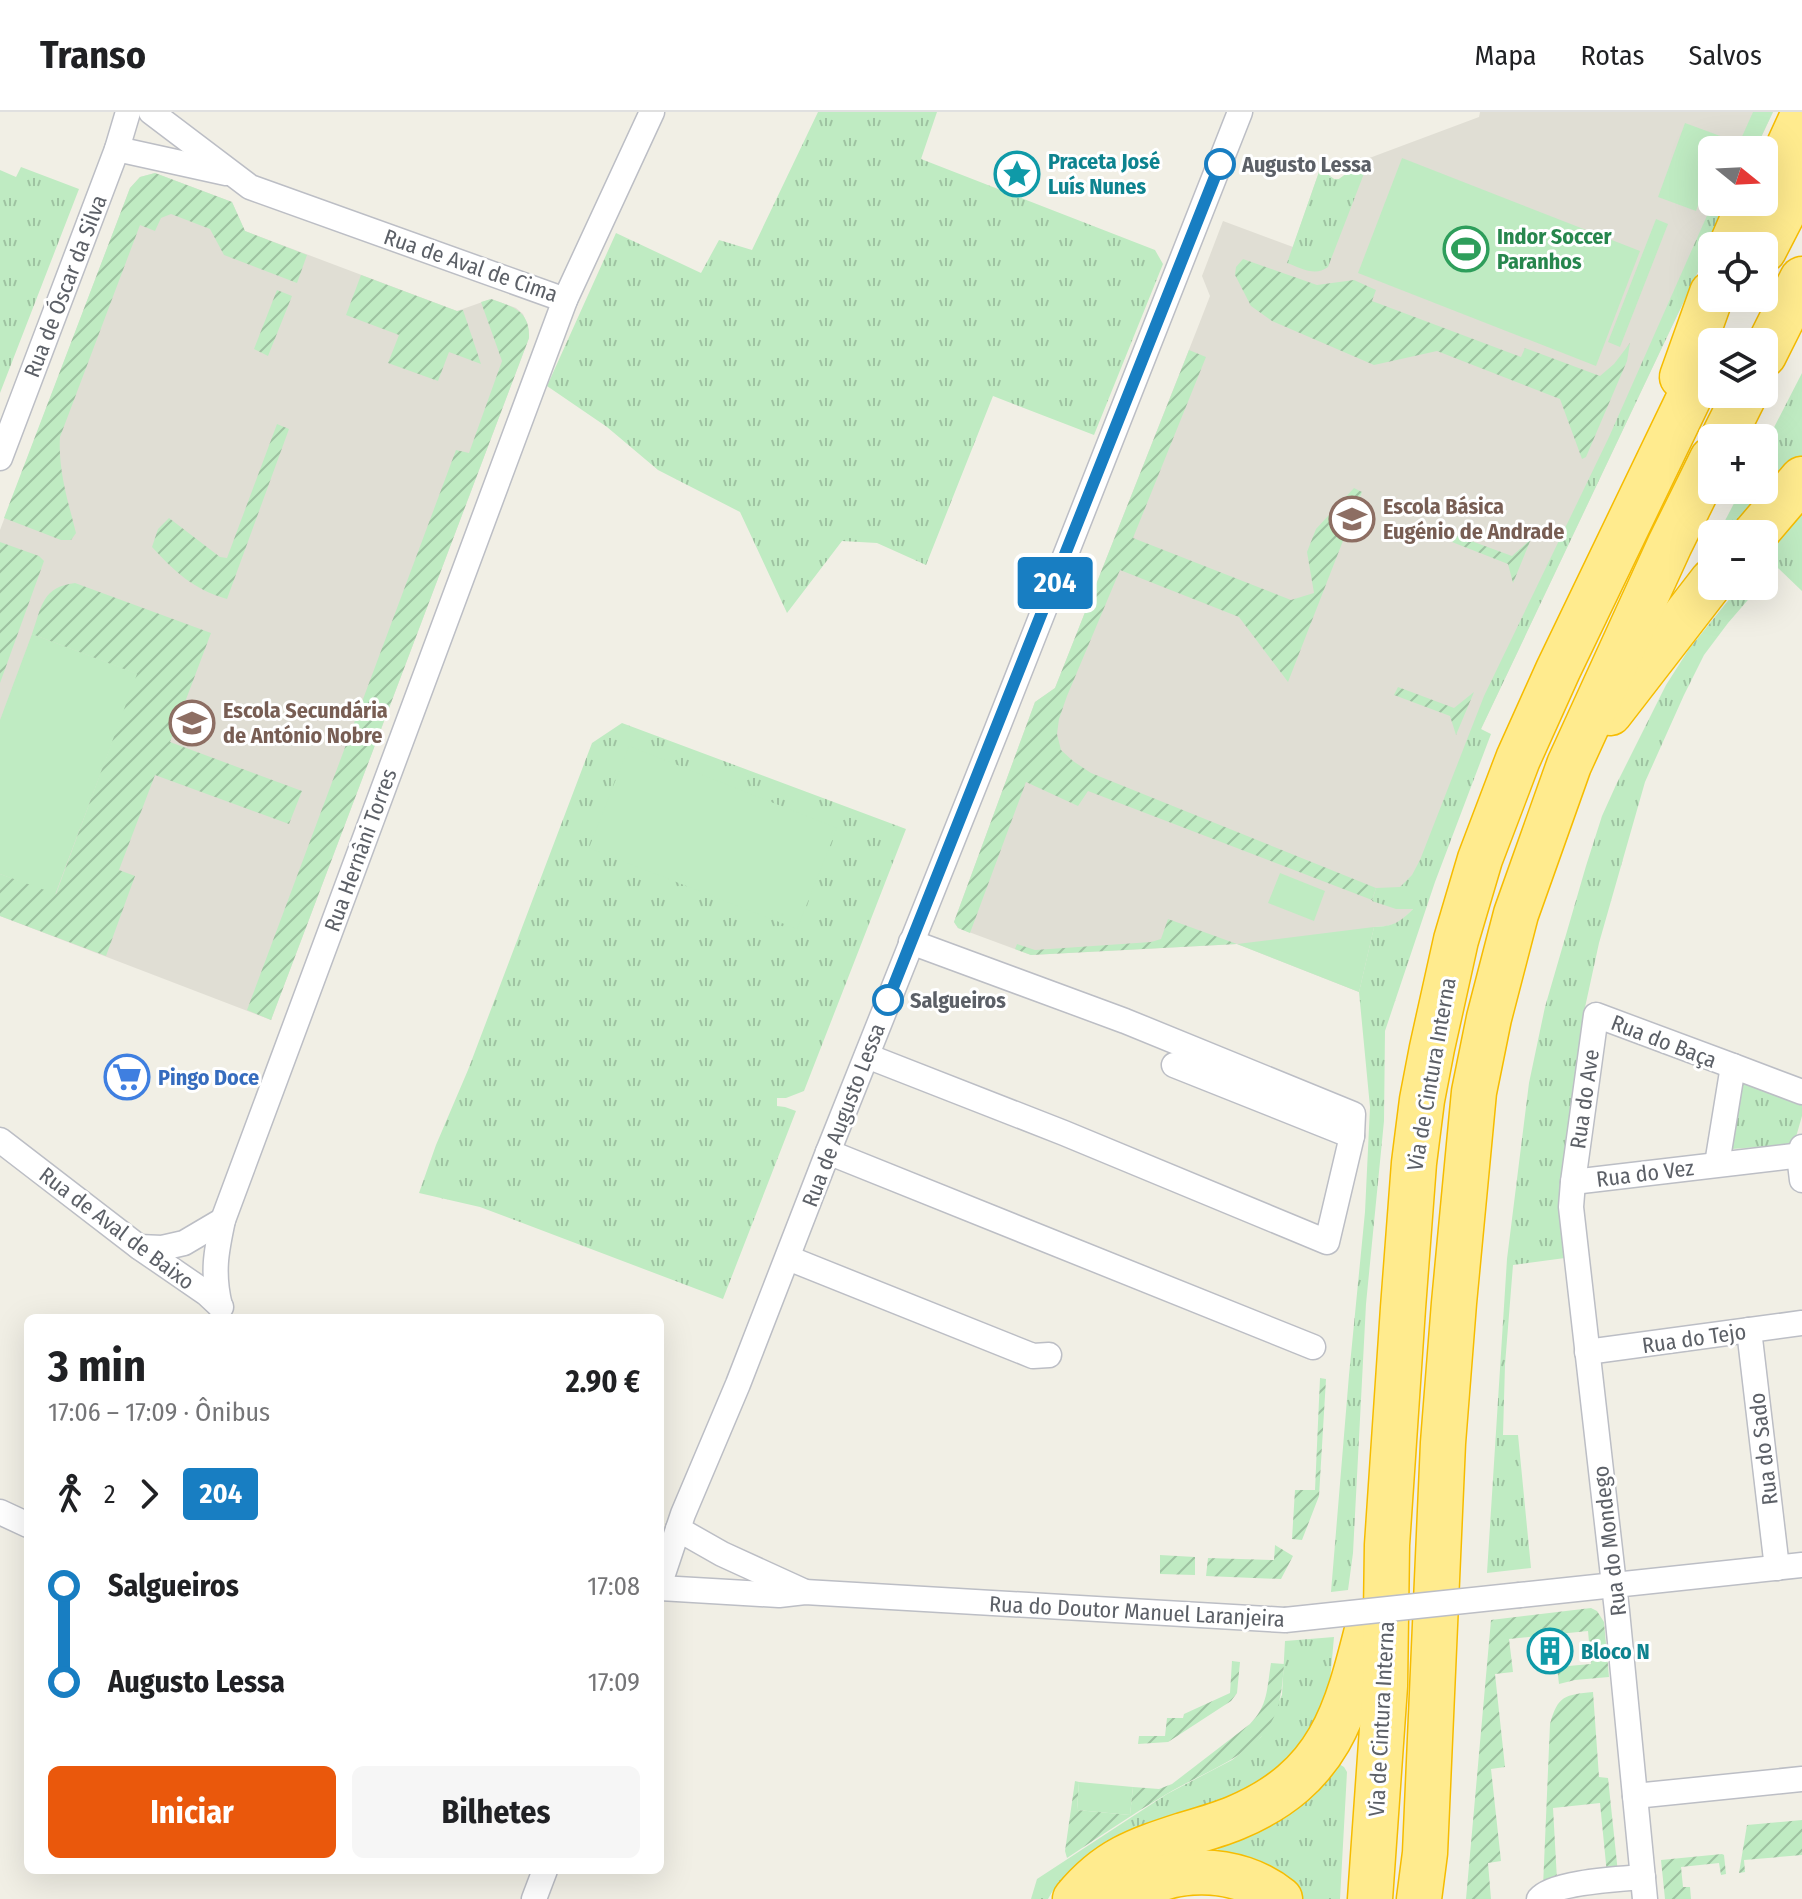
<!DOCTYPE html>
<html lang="pt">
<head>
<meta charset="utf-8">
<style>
  :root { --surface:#fff; --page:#f6f6f6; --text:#202124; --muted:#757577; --line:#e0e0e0; --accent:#ea580c }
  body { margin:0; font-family:"Fira Sans Condensed",sans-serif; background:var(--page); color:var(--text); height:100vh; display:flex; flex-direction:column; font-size:30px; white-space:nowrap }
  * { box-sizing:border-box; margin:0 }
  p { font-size:26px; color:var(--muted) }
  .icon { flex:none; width:44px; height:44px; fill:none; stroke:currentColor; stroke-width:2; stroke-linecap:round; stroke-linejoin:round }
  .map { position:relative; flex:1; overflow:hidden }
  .drawer { position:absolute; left:24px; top:1202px; width:640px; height:560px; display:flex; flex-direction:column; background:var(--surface); border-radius:12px; box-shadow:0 8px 32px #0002 }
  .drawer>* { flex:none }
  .badge { padding:0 16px; border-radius:6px; font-size:28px; line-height:52px }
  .needle { width:52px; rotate:108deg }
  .tools { position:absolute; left:1698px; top:24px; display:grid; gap:16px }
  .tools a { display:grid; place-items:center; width:80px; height:80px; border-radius:12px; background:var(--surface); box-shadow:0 8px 32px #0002; font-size:40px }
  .map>.badge { position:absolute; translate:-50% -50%; box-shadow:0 0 0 4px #fff }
  .legs { display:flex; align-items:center; gap:12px; height:88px; padding:0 24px; font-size:26px }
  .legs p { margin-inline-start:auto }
  .headline { display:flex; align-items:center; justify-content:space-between; height:136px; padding:0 24px }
  h1 { font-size:44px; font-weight:700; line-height:60px }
  .button { display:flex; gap:16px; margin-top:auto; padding:16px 24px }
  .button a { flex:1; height:92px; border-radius:12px; background:var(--accent); color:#fff; font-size:32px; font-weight:700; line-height:92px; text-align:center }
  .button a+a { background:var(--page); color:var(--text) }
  ul { padding:0 24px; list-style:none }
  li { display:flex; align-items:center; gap:28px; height:96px; font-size:30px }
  li i { display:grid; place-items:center; width:12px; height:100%; margin:0 10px; background:currentColor }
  li i::after { content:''; width:20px; height:20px; margin:-10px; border:6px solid; border-radius:50%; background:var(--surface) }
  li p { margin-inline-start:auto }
  li:first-child i { background:linear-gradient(#0000 50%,currentColor 0) }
  li:last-child i { background:linear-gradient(currentColor 50%,#0000 0) }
  header { display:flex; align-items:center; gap:48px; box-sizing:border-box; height:112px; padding:0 40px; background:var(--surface); border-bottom:2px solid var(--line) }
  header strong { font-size:38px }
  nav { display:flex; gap:44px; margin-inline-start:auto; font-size:28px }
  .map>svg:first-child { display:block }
</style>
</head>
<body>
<header>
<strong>Transo</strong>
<nav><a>Mapa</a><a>Rotas</a><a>Salvos</a></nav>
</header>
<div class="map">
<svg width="1802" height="1787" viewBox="0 0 1802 1787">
  <defs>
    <pattern id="grass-tufts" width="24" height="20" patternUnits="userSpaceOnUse" patternTransform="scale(2)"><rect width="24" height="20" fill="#bfebc2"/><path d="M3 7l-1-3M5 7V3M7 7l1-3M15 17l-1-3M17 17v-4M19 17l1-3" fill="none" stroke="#9ec2a1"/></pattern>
    <pattern id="garden-furrows" width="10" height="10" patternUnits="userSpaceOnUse" patternTransform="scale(2)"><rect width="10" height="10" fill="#bfebc2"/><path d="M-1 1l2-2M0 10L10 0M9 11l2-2" fill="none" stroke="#9ec2a1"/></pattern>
  </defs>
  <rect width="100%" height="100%" fill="#f1efe5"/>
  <g fill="#e0ded4">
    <path d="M 1480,0 L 1773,0 L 1755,38 L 1712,38 L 1712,90 L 1731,90 L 1481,617 L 1414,796 L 1400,810 L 1387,814 L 1374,815 L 1359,880 L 1237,832 L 1031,843 L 958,816 L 954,810 L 1035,590 L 1055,576 L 1196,220 L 1210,184 L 1202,164 L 1223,109 L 1293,135 L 1320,57 L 1334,67 L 1339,67 L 1350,59 L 1356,51 L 1479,5 Z"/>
    <path d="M 155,61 L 232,90 L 245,119 L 457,199 L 491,187 L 516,196 L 523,202 L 529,218 L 529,226 L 271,908 L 0,804 L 0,418 L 130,76 L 140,65 Z"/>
  </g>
  <g fill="url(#grass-tufts)">
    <path d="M 818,0 L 937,0 L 921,47 L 1155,138 L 1163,152 L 1094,323 L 993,284 L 926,453 L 877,431 L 842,429 L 787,501 L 740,400 L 658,358 L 607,315 L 547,274 L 616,121 L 701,161 L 719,128 L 752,138 Z"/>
    <path d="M 1753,0 L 1773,0 L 1755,38 L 1736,38 Z"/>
    <path d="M 1370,46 L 1328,155 C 1315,165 1301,156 1287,151 L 1320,57 L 1334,67 L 1339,67 L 1350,59 L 1356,51 Z"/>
    <path d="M 21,55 L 79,77 L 0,281 L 0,58 L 16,65 Z"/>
    <path d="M 1713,90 L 1731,90 L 1481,617 L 1491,622 L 1435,770 L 1385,919 L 1384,1009 L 1366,1192 L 1353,1441 L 1348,1478 L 1331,1480 L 1349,1263 L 1365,1100 L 1370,995 L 1359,880 L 1374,815 C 1394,814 1399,811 1413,797 L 1396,797 L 1372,789 L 1376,776 L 1400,775 L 1412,763 L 1420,748 L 1484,584 L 1609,325 Z"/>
    <path d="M 1802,261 L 1802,354 L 1743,422 L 1718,422 L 1741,378 L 1764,378 L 1764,335 Z"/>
    <path d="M 1802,398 L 1802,479 L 1777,455 L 1764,469 L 1764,445 Z"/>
    <path d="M 1740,474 L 1760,474 L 1728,511 L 1704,543 L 1684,583 L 1645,670 L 1599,831 L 1584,900 L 1571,1002 L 1565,1146 L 1513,1153 L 1505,1253 L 1503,1323 L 1518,1323 L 1531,1456 L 1487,1461 L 1507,1147 L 1529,971 L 1545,895 L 1586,754 L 1602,704 L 1616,673 L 1666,573 L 1689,537 Z"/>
    <path d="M 622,611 L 906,717 L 804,979 L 786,986 L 777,986 L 777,994 L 785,995 L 796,999 L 723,1187 L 480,1095 L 419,1081 L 436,1033 L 468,958 L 592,631 Z"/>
    <path d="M 1748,969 L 1802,988 L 1802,1004 L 1794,1032 L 1732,1037 L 1740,974 Z"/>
    <path d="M 1334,1525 L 1329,1580 L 1304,1634 L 1273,1664 L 1069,1762 L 1052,1780 L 1048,1787 L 1031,1787 L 1037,1767 L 1167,1682 L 1232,1648 L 1261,1625 L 1282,1583 L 1285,1529 Z"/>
    <path d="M 1339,1652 L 1344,1655 L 1347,1660 L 1340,1787 L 1300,1787 L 1246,1747 L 1217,1739 L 1219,1735 Z"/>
  </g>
  <g fill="#bfebc2">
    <path d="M 1685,11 L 1723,25 L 1718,38 L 1712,38 L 1712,55 L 1696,99 L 1658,85 Z"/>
    <path d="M 1402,46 L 1640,139 L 1596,254 L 1358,161 Z"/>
    <path d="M 1656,107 L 1668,112 L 1620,235 L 1608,230 Z"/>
    <path d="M 32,522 L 138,562 L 55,783 L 0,762 L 0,608 Z"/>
    <path d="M 629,634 L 837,716 L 797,817 L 589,736 Z"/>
    <path d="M 1280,761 L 1325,779 L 1314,809 L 1268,791 Z"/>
    <path d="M 1374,815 L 1359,880 L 1237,832 Z"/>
    <path d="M 1079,1670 L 1133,1675 L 1130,1703 L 1077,1698 Z"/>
  </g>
  <g fill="url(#garden-furrows)">
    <path d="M 155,61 L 232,90 L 245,119 L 307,143 L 297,171 L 224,143 L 210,117 L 171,102 L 161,106 L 155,119 L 140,113 L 60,325 C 58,358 68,389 76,421 L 71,428 L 61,428 L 4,406 L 130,76 L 140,65 Z"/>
    <path d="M 1243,147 L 1317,173 L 1354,168 L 1376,178 L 1372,189 L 1521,245 L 1525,236 L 1600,264 L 1614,252 L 1630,231 L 1627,249 L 1586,345 L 1582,347 L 1560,287 L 1437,239 L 1374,253 L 1272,209 L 1251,194 L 1235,163 L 1236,155 Z"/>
    <path d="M 361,163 L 457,199 L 463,198 L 481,252 L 449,240 L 438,269 L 388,251 L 399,223 L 346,203 Z"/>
    <path d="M 277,178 L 292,184 L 268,244 L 254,237 Z"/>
    <path d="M 491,187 C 513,195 530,198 529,226 L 271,908 L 247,898 L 456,338 L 469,341 L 502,249 L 481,190 Z"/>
    <path d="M 1189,238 L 1206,245 L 1133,426 L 1291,488 L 1314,481 L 1307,440 L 1316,417 L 1354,376 L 1362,380 L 1288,570 L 1239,505 L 1120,458 L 1067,584 L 1059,607 L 1057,622 L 1061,638 L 1073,649 L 1091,661 L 1376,776 L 1372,788 L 1088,679 L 1078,694 L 1026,670 L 970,821 L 958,816 L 954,810 L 1035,590 L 1055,576 Z"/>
    <path d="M 277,312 L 289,317 L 227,487 C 193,477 175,460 152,435 L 158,417 L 169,406 L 220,445 L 227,446 Z"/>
    <path d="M 1455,423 L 1512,444 L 1531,427 L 1513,471 L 1508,452 L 1452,430 Z"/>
    <path d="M 0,430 L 39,444 L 44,449 L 0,571 Z"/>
    <path d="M 75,471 L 211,521 L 170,630 L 302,679 L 289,712 L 155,663 L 119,758 L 135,764 L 106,844 L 0,804 L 0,762 L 56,782 L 137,562 L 32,522 C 42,494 42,475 75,471 Z"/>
    <path d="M 1398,575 L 1454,596 L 1474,580 L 1456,623 L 1450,604 L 1394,583 Z"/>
    <path d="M 1168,807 L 1237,832 L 1031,843 L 1015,837 L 1017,832 L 1035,838 L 1151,830 L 1161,827 Z"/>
    <path d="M 1320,1266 L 1326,1267 L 1319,1384 L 1302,1428 L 1292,1427 L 1295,1378 L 1315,1378 Z"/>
    <path d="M 1275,1433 L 1293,1444 L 1281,1467 L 1206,1464 L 1208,1446 L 1274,1448 Z"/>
    <path d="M 1160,1443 L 1195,1445 L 1195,1463 L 1160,1462 Z"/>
    <path d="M 1591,1496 L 1597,1499 L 1604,1510 L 1609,1565 L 1575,1568 L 1559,1572 L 1557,1555 L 1591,1552 L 1588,1519 L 1509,1527 L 1513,1560 L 1495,1562 L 1505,1655 L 1491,1657 L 1501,1749 L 1488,1751 L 1491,1787 L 1466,1787 L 1491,1508 Z"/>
    <path d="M 1232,1549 L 1240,1550 L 1237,1581 L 1231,1589 L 1168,1630 L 1138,1632 L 1139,1624 L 1165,1624 L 1167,1606 L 1183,1606 L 1184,1602 L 1230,1581 Z"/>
    <path d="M 1271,1551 L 1284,1552 C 1282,1579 1280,1605 1260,1626 C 1233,1652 1196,1664 1165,1683 C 1131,1703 1099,1725 1067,1746 L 1065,1739 L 1075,1669 L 1079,1670 L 1077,1698 L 1130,1703 L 1133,1675 L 1159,1677 L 1172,1672 L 1250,1612 C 1268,1594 1267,1576 1271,1551 Z"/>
    <path d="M 1593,1580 L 1599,1665 L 1608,1666 L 1618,1761 L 1607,1762 L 1600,1691 L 1553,1696 L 1557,1768 L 1543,1775 L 1550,1612 C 1558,1583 1565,1583 1593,1580 Z"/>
    <path d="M 1802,1708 L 1802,1743 L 1744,1748 L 1745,1760 L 1739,1761 L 1747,1713 Z"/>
    <path d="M 1722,1742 L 1724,1743 L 1726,1762 L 1721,1763 L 1719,1751 L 1681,1755 L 1683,1775 L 1690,1775 L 1691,1787 L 1665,1787 L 1661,1748 Z"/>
  </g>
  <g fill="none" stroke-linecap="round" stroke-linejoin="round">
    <g stroke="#bcbec5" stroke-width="27">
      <g id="minor">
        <path d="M 151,0 L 250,75 L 565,188"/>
        <path d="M 117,37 L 226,61"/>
        <path d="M 0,346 L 117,37 L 128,0"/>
        <path d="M 911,830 L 1125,909 L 1353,1002 L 1352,1024"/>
        <path d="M 867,944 L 1064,1021 L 1327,1130 L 1352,1024 L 1174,953"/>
        <path d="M 0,1028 L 139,1135 L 206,1181 L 221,1195"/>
        <path d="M 1802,1035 L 1799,1043 L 1802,1068"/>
        <path d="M 828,1040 L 1313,1235"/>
        <path d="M 1717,1052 L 1733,954 L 1802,980"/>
        <path d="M 1573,1070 L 1802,1043"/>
        <path d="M 139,1135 L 162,1136 L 184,1131 L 223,1108"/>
        <path d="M 788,1146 L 1033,1244 L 1049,1243"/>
        <path d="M 220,1194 C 212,1161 216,1140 223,1108 L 565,188 L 652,0"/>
        <path d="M 1749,1218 L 1777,1456"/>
        <path d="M 1587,1240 L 1802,1211"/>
        <path d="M 0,1400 L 28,1413"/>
        <path d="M 678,1417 L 722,1442 L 803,1479"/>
        <path d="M 660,1471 L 683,1402 L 738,1272 L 828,1040 L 997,617 L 1240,0"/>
        <path d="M 660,1476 L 779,1483 L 805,1480 L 1285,1508"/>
        <path d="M 1520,1483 L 1802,1453"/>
        <path d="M 1635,1684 L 1802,1667"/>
        <path d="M 534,1787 L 545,1758"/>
        <path d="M 1539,1787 C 1552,1770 1620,1767 1643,1765"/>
        <path d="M 1645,1787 L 1617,1499 L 1571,1095 L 1573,1070 L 1596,903 L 1733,954"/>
      </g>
    </g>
    <g stroke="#f6bc00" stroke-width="47">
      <g id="motorway">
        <path d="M 1764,88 L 1802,5"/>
        <path d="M 1731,134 L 1750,90"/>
        <path d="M 1764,138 L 1802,64"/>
        <path d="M 1764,243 L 1802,167"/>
        <path d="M 1682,265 L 1712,181"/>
        <path d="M 1723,326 L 1745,282"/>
        <path d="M 1755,422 L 1802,367"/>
        <path d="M 1610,601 L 1712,469"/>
        <path d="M 1075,1787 C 1107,1748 1137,1738 1183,1723 C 1200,1718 1218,1713 1235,1706 C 1330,1666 1346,1602 1369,1510"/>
        <path d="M 1124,1787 C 1167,1751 1237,1752 1280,1787"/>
        <path d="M 1370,1787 L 1385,1574 L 1387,1433 L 1403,1196 L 1414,1051 L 1422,988 L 1432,936 L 1456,828 L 1480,747 L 1518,647 L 1558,558 L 1712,238"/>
        <path d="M 1419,1787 L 1425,1741 L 1443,1331 L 1454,1191 L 1474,980 L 1489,906 L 1516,802 L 1569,653 L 1670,432 L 1712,347"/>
      </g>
    </g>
    <use href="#minor" stroke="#fff" stroke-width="24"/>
    <use href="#motorway" stroke="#ffeb8e" stroke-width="44"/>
    <g stroke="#bcbec5" stroke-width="27" stroke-linecap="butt">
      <path id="minor-bridge" d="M 1285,1508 L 1520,1483"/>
    </g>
    <use href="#minor-bridge" stroke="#fff" stroke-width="24"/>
  </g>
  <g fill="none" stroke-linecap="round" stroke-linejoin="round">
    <g stroke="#fff" stroke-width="18">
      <path id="line-1" d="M 888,888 L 1220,52"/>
    </g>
    <use href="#line-1" stroke="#187ec2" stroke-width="12"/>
  </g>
  <defs>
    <g id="sight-ring" transform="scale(2.3)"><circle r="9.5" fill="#fff" stroke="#0f9aa8" stroke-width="1.5"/><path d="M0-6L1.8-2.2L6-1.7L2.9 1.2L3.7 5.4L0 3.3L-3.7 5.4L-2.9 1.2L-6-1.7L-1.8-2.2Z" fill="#0f9aa8"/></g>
    <g id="stadium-ring" transform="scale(2.3)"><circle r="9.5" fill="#fff" stroke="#2e9e5b" stroke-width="1.5"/><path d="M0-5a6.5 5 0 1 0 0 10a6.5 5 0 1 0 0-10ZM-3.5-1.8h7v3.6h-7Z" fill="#2e9e5b"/></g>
    <g id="school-ring" transform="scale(2.3)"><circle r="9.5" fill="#fff" stroke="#8d6e63" stroke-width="1.5"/><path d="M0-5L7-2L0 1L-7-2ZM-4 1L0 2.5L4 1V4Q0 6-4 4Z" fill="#8d6e63"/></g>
    <g id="supermarket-ring" transform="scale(2.3)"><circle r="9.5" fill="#fff" stroke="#3f7fe0" stroke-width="1.5"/><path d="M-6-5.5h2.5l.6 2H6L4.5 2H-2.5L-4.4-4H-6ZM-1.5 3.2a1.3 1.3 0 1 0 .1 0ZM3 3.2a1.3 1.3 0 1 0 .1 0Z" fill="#3f7fe0"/></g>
    <g id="building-ring" transform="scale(2.3)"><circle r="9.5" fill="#fff" stroke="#0f9aa8" stroke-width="1.5"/><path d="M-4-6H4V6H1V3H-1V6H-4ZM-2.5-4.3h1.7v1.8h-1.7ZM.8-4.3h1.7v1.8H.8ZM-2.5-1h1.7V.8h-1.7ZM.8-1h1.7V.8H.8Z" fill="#0f9aa8"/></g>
  </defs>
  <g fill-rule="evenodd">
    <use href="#sight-ring" x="1017" y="62"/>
    <use href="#stadium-ring" x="1466" y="137"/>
    <use href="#school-ring" x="1352" y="407"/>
    <use href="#school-ring" x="192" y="611"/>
    <use href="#supermarket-ring" x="127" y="965"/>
    <use href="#building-ring" x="1550" y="1539"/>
  </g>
  <g fill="#fff" stroke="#187ec2" stroke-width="4">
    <circle cx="1220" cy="52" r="14"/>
    <circle cx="888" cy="888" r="14"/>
  </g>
  <g text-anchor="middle" stroke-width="6" stroke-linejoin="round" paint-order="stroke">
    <g font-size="22" font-weight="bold" fill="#0d838f" stroke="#fff" text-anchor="start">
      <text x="1048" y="57">Praceta José<tspan x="1048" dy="25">Luís Nunes</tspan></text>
      <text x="1581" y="1547">Bloco N</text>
    </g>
    <g font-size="22" font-weight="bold" fill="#5c6067" stroke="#fff" text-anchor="start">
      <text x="1242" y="60">Augusto Lessa</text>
      <text x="910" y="896">Salgueiros</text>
    </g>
    <g font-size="22" font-weight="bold" fill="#27864d" stroke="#fff" text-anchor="start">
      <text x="1497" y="132">Indor Soccer<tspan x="1497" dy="25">Paranhos</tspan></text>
    </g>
    <g font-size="22" fill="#5c6067" stroke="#fff">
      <text transform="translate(471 153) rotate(19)" y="8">Rua de Aval de Cima</text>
      <text transform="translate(65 174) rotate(-69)" y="8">Rua de Óscar da Silva</text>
      <text transform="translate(360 738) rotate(-70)" y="8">Rua Hernâni Torres</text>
      <text transform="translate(1664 929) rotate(21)" y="8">Rua do Baça</text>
      <text transform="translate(1431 962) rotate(-80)" y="8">Via de Cintura Interna</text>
      <text transform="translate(1584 987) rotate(-82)" y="8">Rua do Ave</text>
      <text transform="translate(843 1003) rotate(-69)" y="8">Rua de Augusto Lessa</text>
      <text transform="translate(1645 1061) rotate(-7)" y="8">Rua do Vez</text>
      <text transform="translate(117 1116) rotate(37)" y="8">Rua de Aval de Baixo</text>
      <text transform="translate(1694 1226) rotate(-8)" y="8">Rua do Tejo</text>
      <text transform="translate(1763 1337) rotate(-97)" y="8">Rua do Sado</text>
      <text transform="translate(1609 1429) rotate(-97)" y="8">Rua do Mondego</text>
      <text transform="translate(1137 1499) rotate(3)" y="8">Rua do Doutor Manuel Laranjeira</text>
      <text transform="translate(1381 1607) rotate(-87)" y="8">Via de Cintura Interna</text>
    </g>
    <g font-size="22" font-weight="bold" fill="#785e54" stroke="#fff" text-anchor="start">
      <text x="1383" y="402">Escola Básica<tspan x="1383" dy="25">Eugénio de Andrade</tspan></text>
      <text x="223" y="606">Escola Secundária<tspan x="223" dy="25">de António Nobre</tspan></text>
    </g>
    <g font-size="22" font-weight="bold" fill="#366cbe" stroke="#fff" text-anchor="start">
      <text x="158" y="973">Pingo Doce</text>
    </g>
  </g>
</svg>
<div class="tools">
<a><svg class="needle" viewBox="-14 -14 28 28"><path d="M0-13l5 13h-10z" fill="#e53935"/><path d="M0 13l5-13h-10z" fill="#757577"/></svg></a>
<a><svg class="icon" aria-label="locate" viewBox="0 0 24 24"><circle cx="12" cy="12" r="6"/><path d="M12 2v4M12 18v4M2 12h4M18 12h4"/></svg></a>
<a><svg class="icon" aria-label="layers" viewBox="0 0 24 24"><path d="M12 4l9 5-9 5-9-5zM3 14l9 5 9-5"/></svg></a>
<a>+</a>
<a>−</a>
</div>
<b class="badge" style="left:1055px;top:471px;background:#187ec2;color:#fff">204</b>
<section class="drawer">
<div class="headline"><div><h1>3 min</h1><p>17:06 – 17:09 · Ônibus</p></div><b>2.90 €</b></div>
<div class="legs"><svg class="icon" aria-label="walk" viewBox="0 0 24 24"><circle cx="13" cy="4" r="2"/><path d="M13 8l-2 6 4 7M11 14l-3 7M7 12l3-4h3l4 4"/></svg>2<svg class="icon" aria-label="forward" viewBox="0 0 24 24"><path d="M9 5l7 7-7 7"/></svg><b class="badge" style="background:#187ec2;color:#fff">204</b></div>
<ul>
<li><i style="color:#187ec2"></i><b>Salgueiros</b><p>17:08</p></li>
<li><i style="color:#187ec2"></i><b>Augusto Lessa</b><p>17:09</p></li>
</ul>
<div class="button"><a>Iniciar</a><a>Bilhetes</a></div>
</section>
</div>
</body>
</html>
